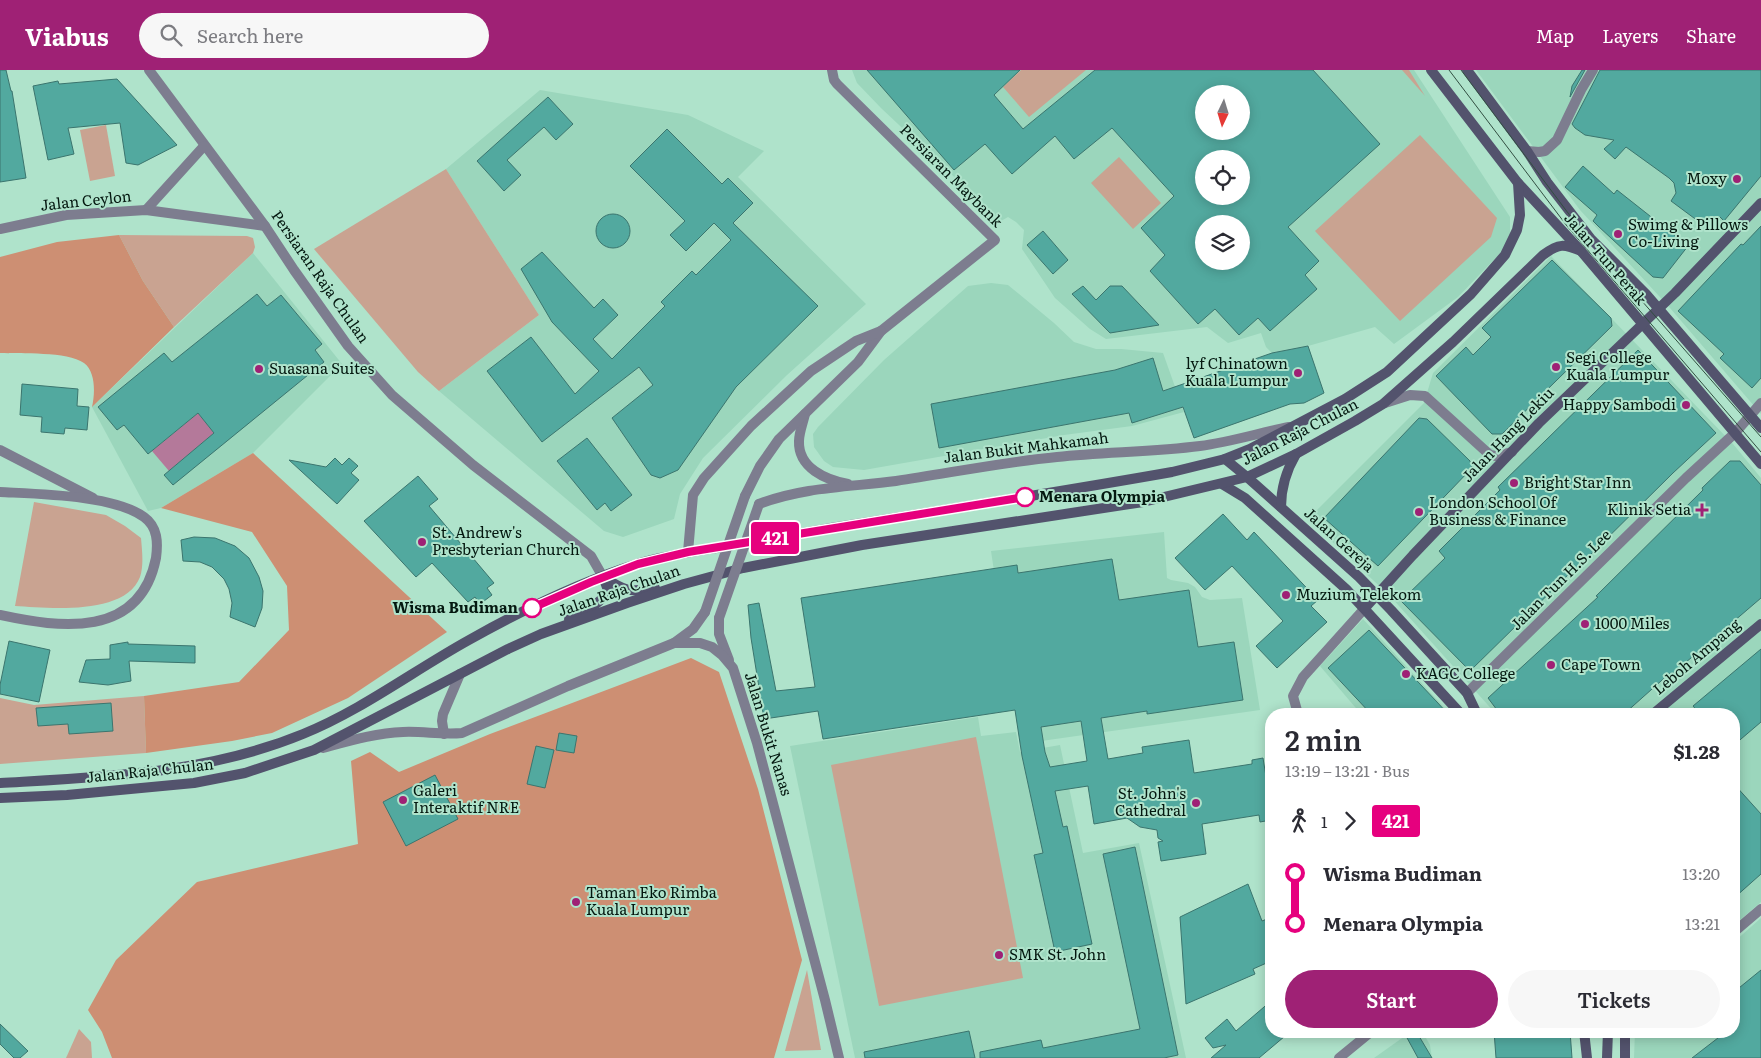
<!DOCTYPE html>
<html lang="en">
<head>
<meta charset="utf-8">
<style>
  :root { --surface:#fff; --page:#f7f7f7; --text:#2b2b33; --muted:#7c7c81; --accent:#9f2175 }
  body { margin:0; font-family:Literata,serif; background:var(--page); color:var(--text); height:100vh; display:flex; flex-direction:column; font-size:19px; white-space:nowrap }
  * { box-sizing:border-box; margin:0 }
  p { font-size:16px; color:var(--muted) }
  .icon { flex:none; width:28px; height:28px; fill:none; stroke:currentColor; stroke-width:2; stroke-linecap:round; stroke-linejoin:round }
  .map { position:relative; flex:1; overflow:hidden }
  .drawer { position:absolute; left:1265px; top:638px; width:475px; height:330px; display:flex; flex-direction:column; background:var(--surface); border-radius:20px; box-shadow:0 2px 12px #0003 }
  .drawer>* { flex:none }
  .badge { padding:0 10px; border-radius:4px; font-size:18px; line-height:32px }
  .needle { width:32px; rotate:184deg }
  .buttons { position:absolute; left:1195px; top:15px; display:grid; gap:10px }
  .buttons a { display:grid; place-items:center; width:55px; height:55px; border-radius:50%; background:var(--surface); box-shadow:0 2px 12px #0003; font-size:25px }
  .map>.badge { position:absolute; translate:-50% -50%; box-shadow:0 0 0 2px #fff }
  .legs { display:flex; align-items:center; gap:8px; height:55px; padding:0 20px; font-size:16px }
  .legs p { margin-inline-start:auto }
  .overview { display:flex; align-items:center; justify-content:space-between; height:85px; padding:0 20px }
  h1 { font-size:28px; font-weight:600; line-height:38px }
  .button { display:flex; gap:10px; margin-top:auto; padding:10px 20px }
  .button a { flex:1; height:58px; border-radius:30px; background:var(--accent); color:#fff; font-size:20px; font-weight:600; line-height:58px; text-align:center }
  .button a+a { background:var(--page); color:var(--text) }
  ul { padding:0 20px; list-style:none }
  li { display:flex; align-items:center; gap:18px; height:50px; font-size:19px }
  li i { display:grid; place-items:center; width:8px; height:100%; margin:0 6px; background:currentColor }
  li i::after { content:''; width:12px; height:12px; margin:-6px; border:4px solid; border-radius:50%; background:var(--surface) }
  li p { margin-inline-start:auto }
  li:first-child i { background:linear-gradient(#0000 50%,currentColor 0) }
  li:last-child i { background:linear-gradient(currentColor 50%,#0000 0) }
  header { display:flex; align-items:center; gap:30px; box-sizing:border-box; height:70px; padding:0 25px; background:var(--accent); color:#fff }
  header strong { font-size:24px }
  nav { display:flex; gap:28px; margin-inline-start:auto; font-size:18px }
  .search { width:350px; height:45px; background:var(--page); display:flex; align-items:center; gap:12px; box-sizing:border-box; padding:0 18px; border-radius:28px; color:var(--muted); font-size:19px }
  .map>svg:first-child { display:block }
</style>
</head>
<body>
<header>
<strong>Viabus</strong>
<div class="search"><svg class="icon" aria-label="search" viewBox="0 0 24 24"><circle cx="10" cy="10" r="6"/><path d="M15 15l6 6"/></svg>Search here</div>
<nav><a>Map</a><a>Layers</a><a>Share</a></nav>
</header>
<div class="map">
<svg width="1761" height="988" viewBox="0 0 1761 988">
  <rect width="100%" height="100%" fill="#afe3cb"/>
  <g fill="#9bd6bc" fill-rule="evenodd">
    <path d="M 852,0 L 1414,0 L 1510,147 L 1510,173 L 1458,227 L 1394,274 L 1375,257 L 1308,276 L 1272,283 L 1266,277 L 1261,263 L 1228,273 L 1207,257 L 1106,269 L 1090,259 L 1055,228 L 1022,179 L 1024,160 L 1016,152 L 1008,147 L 1001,151 L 881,38 L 857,13 ZM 1204,24 L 1241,24 L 1241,61 L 1204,61 ZM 1204,89 L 1241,89 L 1241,126 L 1204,126 ZM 1204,154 L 1241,154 L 1241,191 L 1204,191 Z"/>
    <path d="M 1476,0 L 1761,0 L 1761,344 L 1670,238 L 1580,140 Z"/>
    <path d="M 540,20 L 688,45 L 764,81 L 738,107 L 866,234 L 787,305 L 703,388 L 680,424 L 674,449 L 623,467 L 604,461 L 439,321 L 539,245 L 446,99 Z"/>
    <path d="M 253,183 L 342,294 L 253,383 L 161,438 L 148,441 L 92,337 Z"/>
    <path d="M 1551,186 L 1733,374 L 1761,408 L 1761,832 L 1734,855 L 1734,644 L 1496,644 L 1390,526 L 1308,449 L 1424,333 L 1433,303 Z"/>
    <path d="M 991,213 L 1008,215 L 1054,253 L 1074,272 L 1096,279 L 1121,279 L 1163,283 L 1184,342 L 1132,356 L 1064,365 L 864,400 L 833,397 L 824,391 L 814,377 L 813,364 L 818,357 L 884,290 L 968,216 Z"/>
    <path d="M 1164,462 L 1167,508 L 1171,510 L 1188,513 L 1195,517 L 1202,527 L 1210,530 L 1242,528 L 1260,640 L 1020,674 L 991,481 Z"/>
    <path d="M 1363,549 L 1450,644 L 1361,644 L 1320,596 Z"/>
    <path d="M 978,647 L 981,666 L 1016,662 L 1020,682 L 1060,675 L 1083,783 L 1139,773 L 1186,988 L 855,988 L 790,676 Z"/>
    <path d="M 1761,848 L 1761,988 L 1634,988 L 1635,961 L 1734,961 L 1734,872 Z"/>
    <path d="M 1412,961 L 1422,961 L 1430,975 L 1432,988 L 1374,988 Z"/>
  </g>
  <g fill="#c9a391">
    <path d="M 1021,0 L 1086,0 L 1029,47 L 1003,17 Z"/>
    <path d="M 1402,0 L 1409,0 L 1425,26 Z"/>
    <path d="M 106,55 L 115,106 L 90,111 L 80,60 Z"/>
    <path d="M 1420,65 L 1497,148 L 1491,167 L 1400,251 L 1315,161 Z"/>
    <path d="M 1119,87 L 1161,133 L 1133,159 L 1091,113 Z"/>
    <path d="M 446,99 L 539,245 L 439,321 L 418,302 L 314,179 Z"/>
    <path d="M 119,165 L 247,166 L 253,168 L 255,177 L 253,183 L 174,257 L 143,211 Z"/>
    <path d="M 34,432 L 106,445 L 125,456 L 141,468 C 142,480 144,495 140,507 C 125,546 48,538 15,536 Z"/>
    <path d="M 144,626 L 146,683 L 0,694 L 0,628 L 34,635 Z"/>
    <path d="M 976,667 L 1023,908 L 879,936 L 831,695 Z"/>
    <path d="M 807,900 L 821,980 L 785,981 Z"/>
    <path d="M 79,959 L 91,972 L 92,988 L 66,988 Z"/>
  </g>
  <g fill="#cd8f73">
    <path d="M 119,165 L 143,211 L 174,257 L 92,337 C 95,324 96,302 84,293 C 67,281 21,284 0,283 L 0,187 L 57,172 Z"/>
    <path d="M 253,383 L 447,562 L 348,628 L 272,663 L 232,671 L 146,683 L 144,626 L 239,612 L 289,560 L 287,516 L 252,462 L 161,438 Z"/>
    <path d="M 691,588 L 719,602 L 758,719 L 802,890 L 774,988 L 112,988 L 102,962 L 88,940 L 116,890 L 197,812 L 358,774 L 351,691 L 370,682 L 399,702 L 490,664 Z"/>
  </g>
  <path fill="#b4799a" d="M 198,343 L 214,363 L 169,401 L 152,381 Z"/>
  <g fill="#52a99f" stroke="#3b756e" fill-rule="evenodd">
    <path d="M 0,0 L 6,0 L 11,21 L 12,21 L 26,108 L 0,112 Z"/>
    <path d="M 867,0 L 1020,0 L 994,25 L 1023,59 L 1095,0 L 1313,0 L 1380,74 L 1288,157 L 1319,191 L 1305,205 L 1317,219 L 1270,261 L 1258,248 L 1239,265 L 1215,239 L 1198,254 L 1150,201 L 1165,185 L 1141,158 L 1174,126 L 1112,58 L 1074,89 L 1055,66 L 1012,104 L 985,74 L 954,100 ZM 1204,24 L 1241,24 L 1241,61 L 1204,61 ZM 1204,89 L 1241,89 L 1241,126 L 1204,126 ZM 1204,154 L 1241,154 L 1241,191 L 1204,191 Z"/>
    <path d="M 1582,0 L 1585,0 L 1570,27 L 1572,16 Z"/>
    <path d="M 1600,0 L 1761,0 L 1761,106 L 1724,151 L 1720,147 L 1708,148 L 1702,154 L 1671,131 L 1676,123 L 1674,113 L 1669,108 L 1626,77 L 1615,89 L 1604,79 L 1614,70 L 1585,65 L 1575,58 L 1572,54 Z"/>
    <path d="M 117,9 L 177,75 L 138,95 L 126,93 L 120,53 L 68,58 L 74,84 L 48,90 L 33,16 L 58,11 L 59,14 Z"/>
    <path d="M 548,27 L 573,54 L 556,70 L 544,57 L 507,90 L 521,105 L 504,121 L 477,91 Z"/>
    <path d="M 667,59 L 722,114 L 728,108 L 753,133 L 733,153 L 818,236 L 736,317 L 678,400 L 660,408 L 651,405 L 612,348 L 653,315 L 639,297 L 542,372 L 487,301 L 531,267 L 575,324 L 599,301 L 552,252 L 521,199 L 542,182 L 594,238 L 603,229 L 618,245 L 593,269 L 612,289 L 665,236 L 661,232 L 692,201 L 696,205 L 731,170 L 714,153 L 686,181 L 670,165 L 685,151 L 630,96 Z"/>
    <path d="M 1583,96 L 1614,124 L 1617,120 L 1688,176 L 1663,208 L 1653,207 L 1598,156 L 1593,151 L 1597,145 L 1565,117 Z"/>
    <circle cx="613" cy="161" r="17"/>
    <path d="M 1761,156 L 1761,308 L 1752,318 L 1720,288 L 1724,284 L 1678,241 L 1741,174 L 1743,175 Z"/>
    <path d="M 1043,161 L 1068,190 L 1053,204 L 1027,175 Z"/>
    <path d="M 1552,190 L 1611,248 L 1612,256 L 1502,364 L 1492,364 L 1436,306 L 1466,277 L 1473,285 L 1491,267 L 1482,258 Z"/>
    <path d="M 1083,216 L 1096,230 L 1110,216 L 1122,216 L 1159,255 L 1110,263 L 1072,224 Z"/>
    <path d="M 257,224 L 267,236 L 281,225 L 322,274 L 315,280 L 324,292 L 173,415 L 164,405 L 214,363 L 198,343 L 148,384 L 124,355 L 117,360 L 98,337 L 164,283 L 172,292 Z"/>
    <path d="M 1308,276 L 1324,323 L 1304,333 L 1290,334 L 1194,368 L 1183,337 L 1132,353 L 1129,343 L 939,378 L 931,334 L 1115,300 L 1153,288 L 1163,321 L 1272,283 Z"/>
    <path d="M 1638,280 L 1716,363 L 1673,403 L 1575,500 L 1574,499 L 1470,601 L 1401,531 L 1445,488 L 1439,481 L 1500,420 L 1498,417 Z"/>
    <path d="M 22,314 L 78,319 L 77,336 L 89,337 L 87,360 L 65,358 L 64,364 L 41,362 L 42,347 L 20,345 Z"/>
    <path d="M 1419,348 L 1427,349 L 1470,391 L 1472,396 L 1470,400 L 1378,496 L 1324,448 Z"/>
    <path d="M 587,368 L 632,425 L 611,441 L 605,433 L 597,440 L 557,391 Z"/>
    <path d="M 335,388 L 342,395 L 349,388 L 358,396 L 351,403 L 359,410 L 337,434 L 289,390 L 326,397 Z"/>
    <path d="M 1730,391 L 1740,391 L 1761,415 L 1761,528 L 1671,605 L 1670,603 L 1624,644 L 1500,644 L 1488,628 L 1598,527 L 1596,526 L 1703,420 L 1702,418 Z"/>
    <path d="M 418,406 L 438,429 L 429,436 L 494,513 L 487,518 L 492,525 L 480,534 L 475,527 L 468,532 L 432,493 L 416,507 L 364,451 Z"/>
    <path d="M 1223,444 L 1247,470 L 1254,462 L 1318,530 L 1311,536 L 1327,552 L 1277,598 L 1256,576 L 1283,551 L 1232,496 L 1205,520 L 1175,488 Z"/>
    <path d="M 194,467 L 215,468 L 235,476 L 249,488 L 259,507 L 263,521 L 262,538 L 255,557 L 230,547 L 232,533 L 229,519 L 224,509 L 212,497 L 200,492 L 183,491 L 181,470 Z"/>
    <path d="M 1112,489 L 1119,530 L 1189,520 L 1198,577 L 1234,572 L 1243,630 L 1147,644 L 1147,641 L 1101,648 L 1108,689 L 1143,683 L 1142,677 L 1189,670 L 1194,703 L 1252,694 L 1252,690 L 1263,688 L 1271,737 L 1271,750 L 1260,752 L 1259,745 L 1202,754 L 1206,784 L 1161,791 L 1158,772 L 1163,771 L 1158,768 L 1157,760 L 1140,757 L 1127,748 L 1094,754 L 1088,716 L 1055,721 L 1063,757 L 1067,756 L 1092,874 L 1055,882 L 1034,785 L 1043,783 L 1022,686 L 1015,640 L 823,669 L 818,641 L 764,649 L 751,568 L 748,535 L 759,533 L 776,621 L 815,617 L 801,528 L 1017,495 L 1018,503 ZM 1081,651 L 1087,691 L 1050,697 L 1045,682 L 1041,657 Z"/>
    <path d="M 1369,560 L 1437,632 L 1448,644 L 1371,644 L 1328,598 Z"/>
    <path d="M 9,571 L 50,580 L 39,632 L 0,624 L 0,615 Z"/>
    <path d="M 128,572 L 128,574 L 195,576 L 195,593 L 129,591 L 131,611 L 108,615 L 79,612 L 86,590 L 110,589 L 110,575 Z"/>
    <path d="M 1761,579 L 1761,652 L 1734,675 L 1734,644 L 1700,644 L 1693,636 Z"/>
    <path d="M 111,633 L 113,661 L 69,664 L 68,654 L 38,656 L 36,638 Z"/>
    <path d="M 559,663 L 577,666 L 574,683 L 556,680 Z"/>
    <path d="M 536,676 L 554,680 L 545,718 L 527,714 Z"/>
    <path d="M 435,705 L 458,749 L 406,776 L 383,732 Z"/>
    <path d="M 1734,714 L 1761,744 L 1761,804 L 1734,828 Z"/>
    <path d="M 1135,777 L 1178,985 L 1164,988 L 980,988 L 980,982 L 1041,970 L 1043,978 L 1140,959 L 1103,784 Z"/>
    <path d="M 1248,814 L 1262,851 L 1267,849 L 1271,858 L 1271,891 L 1253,899 L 1255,904 L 1186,934 L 1180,847 Z"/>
    <path d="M 1761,900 L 1761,988 L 1692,988 L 1727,961 L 1734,961 L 1734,922 Z"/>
    <path d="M 1271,931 L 1271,961 L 1291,961 L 1259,988 L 1211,988 L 1226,975 L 1213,978 L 1205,968 L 1227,949 L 1236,961 Z"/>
    <path d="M 0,954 L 28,981 L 20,988 L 14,988 L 0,974 Z"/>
    <path d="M 969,961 L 975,988 L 865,988 L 864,982 Z"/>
    <path d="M 1415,961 L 1416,961 L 1432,988 L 1418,988 L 1406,966 Z"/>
    <path d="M 1494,961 L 1570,961 L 1572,988 L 1496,988 Z"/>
  </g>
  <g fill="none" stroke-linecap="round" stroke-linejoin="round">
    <g stroke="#7d7d8f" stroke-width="10">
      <path d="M 149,0 L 265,156 L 294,200 L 348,276 L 392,325 L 473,395 L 591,486 L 603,507"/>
      <path d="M 1527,81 L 1539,82 L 1545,81 L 1557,70 L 1581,20 L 1593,0"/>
      <path d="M 146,140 L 204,76"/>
      <path d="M 0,159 L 66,145 L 146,140 L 265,156"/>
      <path d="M 1385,333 L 1410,325 L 1425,326 L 1490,385 L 1496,386 L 1512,382"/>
      <path d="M 805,344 C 803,353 799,363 799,371 C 798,398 826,410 848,414"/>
      <path d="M 0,380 L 93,428"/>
      <path d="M 0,422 C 38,424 114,425 144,447 C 158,457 158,473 156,488 C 140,569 60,558 0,545"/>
      <path d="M 745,426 L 760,396 L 779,369 L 858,292 L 881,261 L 995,170 L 837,14 L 834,10 L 832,0"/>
      <path d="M 759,434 C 803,417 850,417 896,411 C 950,403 1003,392 1057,387 C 1105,382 1153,382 1200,376 C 1230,372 1259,363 1289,357"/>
      <path d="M 688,482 L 693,425 L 704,408 L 751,356 L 811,301 L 856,271 L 881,261"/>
      <path d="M 719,548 L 719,564 L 729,590"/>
      <path d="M 674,573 L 693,559 L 705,542"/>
      <path d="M 1467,623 L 1686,408 L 1735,363 L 1761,333"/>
      <path d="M 1298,644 L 1293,626 L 1303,607 L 1365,538"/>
      <path d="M 444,664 L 442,651 L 443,644 L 460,604"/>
      <path d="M 323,678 C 349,671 376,663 403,662 C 423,661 442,665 462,663 L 568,616 L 674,573 L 700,573 L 712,577 L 722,585 L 733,598 L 757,673 L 825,930 L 839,988"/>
      <path d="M 1734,862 L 1761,839"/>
      <path d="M 1339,988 L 1372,961"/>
    </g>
    <g stroke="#53536d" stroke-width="10">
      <path d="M 1431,0 L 1518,113 L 1581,181 L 1761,394"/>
      <path d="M 1467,0 L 1527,81 L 1547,112 L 1591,169 L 1646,224 L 1761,358"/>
      <path d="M 1225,389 L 1247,407 L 1359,507 L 1391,540 L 1467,623 L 1477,644"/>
      <path d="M 1222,414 L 1245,428 L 1346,519 L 1461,644"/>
      <path d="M 1281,437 C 1281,417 1286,401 1296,384"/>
      <path d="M 603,507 C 625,521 629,523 655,518"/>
      <path d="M 1365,538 L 1413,485 L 1539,353 L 1675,223 L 1761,133"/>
      <path d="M 569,549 C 583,541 601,535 608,520 L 603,507"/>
      <path d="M 1653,644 L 1761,554"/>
      <path d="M 0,713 C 103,707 206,704 303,664 C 362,640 413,601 469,570 C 519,542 583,511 637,494 C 663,486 690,482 716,478 C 754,471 793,465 831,458 C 945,440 1059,422 1172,402 L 1225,389 L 1250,379 L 1345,329 L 1387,302 L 1471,224 L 1505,185 L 1517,160 L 1520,145 L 1518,113"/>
      <path d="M 0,728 L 67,725 L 194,713 L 245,703 L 314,680 L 508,579 L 541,564 L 627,533 L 684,514 L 743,498 L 862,475 L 1143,432 L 1247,407 L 1296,384 L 1355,351 L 1383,334 L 1453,272 L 1543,185 C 1559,173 1564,174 1581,181"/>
      <path d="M 1584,961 L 1587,988"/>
      <path d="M 1607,988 L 1608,961"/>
      <path d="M 1625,988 L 1625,961"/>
    </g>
    <g stroke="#324f42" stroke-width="1">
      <path d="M 1449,0 L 1567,156 L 1761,382"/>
      <path d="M 1461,0 L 1586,167"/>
      <path d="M 1599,182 L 1761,367"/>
    </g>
    <g stroke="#7d7d8f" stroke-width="10">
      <path d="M 705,542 L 745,426"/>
      <path d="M 719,548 L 759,434"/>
    </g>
  </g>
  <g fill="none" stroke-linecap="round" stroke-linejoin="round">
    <g stroke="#fff" stroke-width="11">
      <path id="line-1" d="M 532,538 L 591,512 L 638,494 L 688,482 L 1025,427"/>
    </g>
    <use href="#line-1" stroke="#e6007e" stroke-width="8"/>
  </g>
  <g fill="#9f2175" stroke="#afe3cb" stroke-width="2">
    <circle cx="1737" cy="109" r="5"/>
    <circle cx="1618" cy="164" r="5"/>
    <circle cx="1556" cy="297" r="5"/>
    <circle cx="259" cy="299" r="5"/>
    <circle cx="1298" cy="303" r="5"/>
    <circle cx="1686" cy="335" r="5"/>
    <circle cx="1514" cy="413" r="5"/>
    <path d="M1699.5 432.5h5v5h5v5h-5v5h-5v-5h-5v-5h5z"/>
    <circle cx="1419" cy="442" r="5"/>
    <circle cx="422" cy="472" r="5"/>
    <circle cx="1286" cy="525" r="5"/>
    <circle cx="1585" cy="554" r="5"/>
    <circle cx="1551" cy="595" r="5"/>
    <circle cx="1406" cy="604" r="5"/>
    <circle cx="403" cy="730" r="5"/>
    <circle cx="1196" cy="733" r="5"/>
    <circle cx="576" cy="832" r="5"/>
    <circle cx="999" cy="885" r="5"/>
  </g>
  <g fill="#fff" stroke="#e6007e" stroke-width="2.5">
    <circle cx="1025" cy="427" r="9"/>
    <circle cx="532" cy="538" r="9"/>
  </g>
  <g text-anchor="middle" stroke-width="4" stroke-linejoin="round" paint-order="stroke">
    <g font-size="15" fill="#041810" stroke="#afe3cb">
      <text transform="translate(951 106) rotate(45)" y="5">Persiaran Maybank</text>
      <text transform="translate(86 131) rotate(-6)" y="5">Jalan Ceylon</text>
      <text transform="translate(1605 189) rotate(49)" y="5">Jalan Tun Perak</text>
      <text transform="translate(320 207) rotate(55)" y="5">Persiaran Raja Chulan</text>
      <text transform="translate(1300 362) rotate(-27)" y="5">Jalan Raja Chulan</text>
      <text transform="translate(1508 365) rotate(-46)" y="5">Jalan Hang Lekiu</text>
      <text transform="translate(1026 378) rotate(-7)" y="5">Jalan Bukit Mahkamah</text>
      <text transform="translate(1339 470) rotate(42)" y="5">Jalan Gereja</text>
      <text transform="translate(1561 510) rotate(-45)" y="5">Jalan Tun H.S. Lee</text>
      <text transform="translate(619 521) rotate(-19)" y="5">Jalan Raja Chulan</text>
      <text transform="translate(1697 587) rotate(-40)" y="5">Leboh Ampang</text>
      <text transform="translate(768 664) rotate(73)" y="5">Jalan Bukit Nanas</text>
      <text transform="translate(150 701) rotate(-6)" y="5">Jalan Raja Chulan</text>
    </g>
    <g font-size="15" fill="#041810" stroke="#afe3cb" text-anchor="start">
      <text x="1727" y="114" text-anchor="end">Moxy</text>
      <text x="1628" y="160">Swimg &amp; Pillows<tspan x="1628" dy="17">Co-Living</tspan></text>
      <text x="1566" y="293">Segi College<tspan x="1566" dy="17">Kuala Lumpur</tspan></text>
      <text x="1288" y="299" text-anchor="end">lyf Chinatown<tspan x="1288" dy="17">Kuala Lumpur</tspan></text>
      <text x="269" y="304">Suasana Suites</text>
      <text x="1676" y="340" text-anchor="end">Happy Sambodi</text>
      <text x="1524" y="418">Bright Star Inn</text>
      <text x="1429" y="438">London School Of<tspan x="1429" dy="17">Business &amp; Finance</tspan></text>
      <text x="1691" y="445" text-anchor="end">Klinik Setia</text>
      <text x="432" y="468">St. Andrew's<tspan x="432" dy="17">Presbyterian Church</tspan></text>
      <text x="1296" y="530">Muzium Telekom</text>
      <text x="1595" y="559">1000 Miles</text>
      <text x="1561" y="600">Cape Town</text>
      <text x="1416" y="609">KAGC College</text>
      <text x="413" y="726">Galeri<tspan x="413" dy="17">Interaktif NRE</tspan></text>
      <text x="1186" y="729" text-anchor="end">St. John's<tspan x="1186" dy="17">Cathedral</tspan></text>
      <text x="586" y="828">Taman Eko Rimba<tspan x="586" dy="17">Kuala Lumpur</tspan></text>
      <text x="1009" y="890">SMK St. John</text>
    </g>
    <g font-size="15" font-weight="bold" fill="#041810" stroke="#afe3cb" text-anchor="start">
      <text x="1039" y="432">Menara Olympia</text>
      <text x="518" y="543" text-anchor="end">Wisma Budiman</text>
    </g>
  </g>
</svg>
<div class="buttons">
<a><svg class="needle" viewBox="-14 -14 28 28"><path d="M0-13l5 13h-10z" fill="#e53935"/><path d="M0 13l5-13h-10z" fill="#7c7c81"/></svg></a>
<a><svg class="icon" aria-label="locate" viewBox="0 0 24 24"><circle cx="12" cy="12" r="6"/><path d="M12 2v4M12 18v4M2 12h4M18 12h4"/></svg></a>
<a><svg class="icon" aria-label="layers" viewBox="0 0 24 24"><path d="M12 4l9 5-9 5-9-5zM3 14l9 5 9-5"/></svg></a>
</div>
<b class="badge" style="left:775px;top:468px;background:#e6007e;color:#fff">421</b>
<section class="drawer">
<div class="overview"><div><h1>2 min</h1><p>13:19 – 13:21 · Bus</p></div><b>$1.28</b></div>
<div class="legs"><svg class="icon" aria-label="walk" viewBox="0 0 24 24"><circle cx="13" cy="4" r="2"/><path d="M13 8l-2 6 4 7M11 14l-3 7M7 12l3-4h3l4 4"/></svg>1<svg class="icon" aria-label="forward" viewBox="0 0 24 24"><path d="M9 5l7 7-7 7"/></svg><b class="badge" style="background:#e6007e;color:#fff">421</b></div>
<ul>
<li><i style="color:#e6007e"></i><b>Wisma Budiman</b><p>13:20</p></li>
<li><i style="color:#e6007e"></i><b>Menara Olympia</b><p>13:21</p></li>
</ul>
<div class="button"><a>Start</a><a>Tickets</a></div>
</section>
</div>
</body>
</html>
